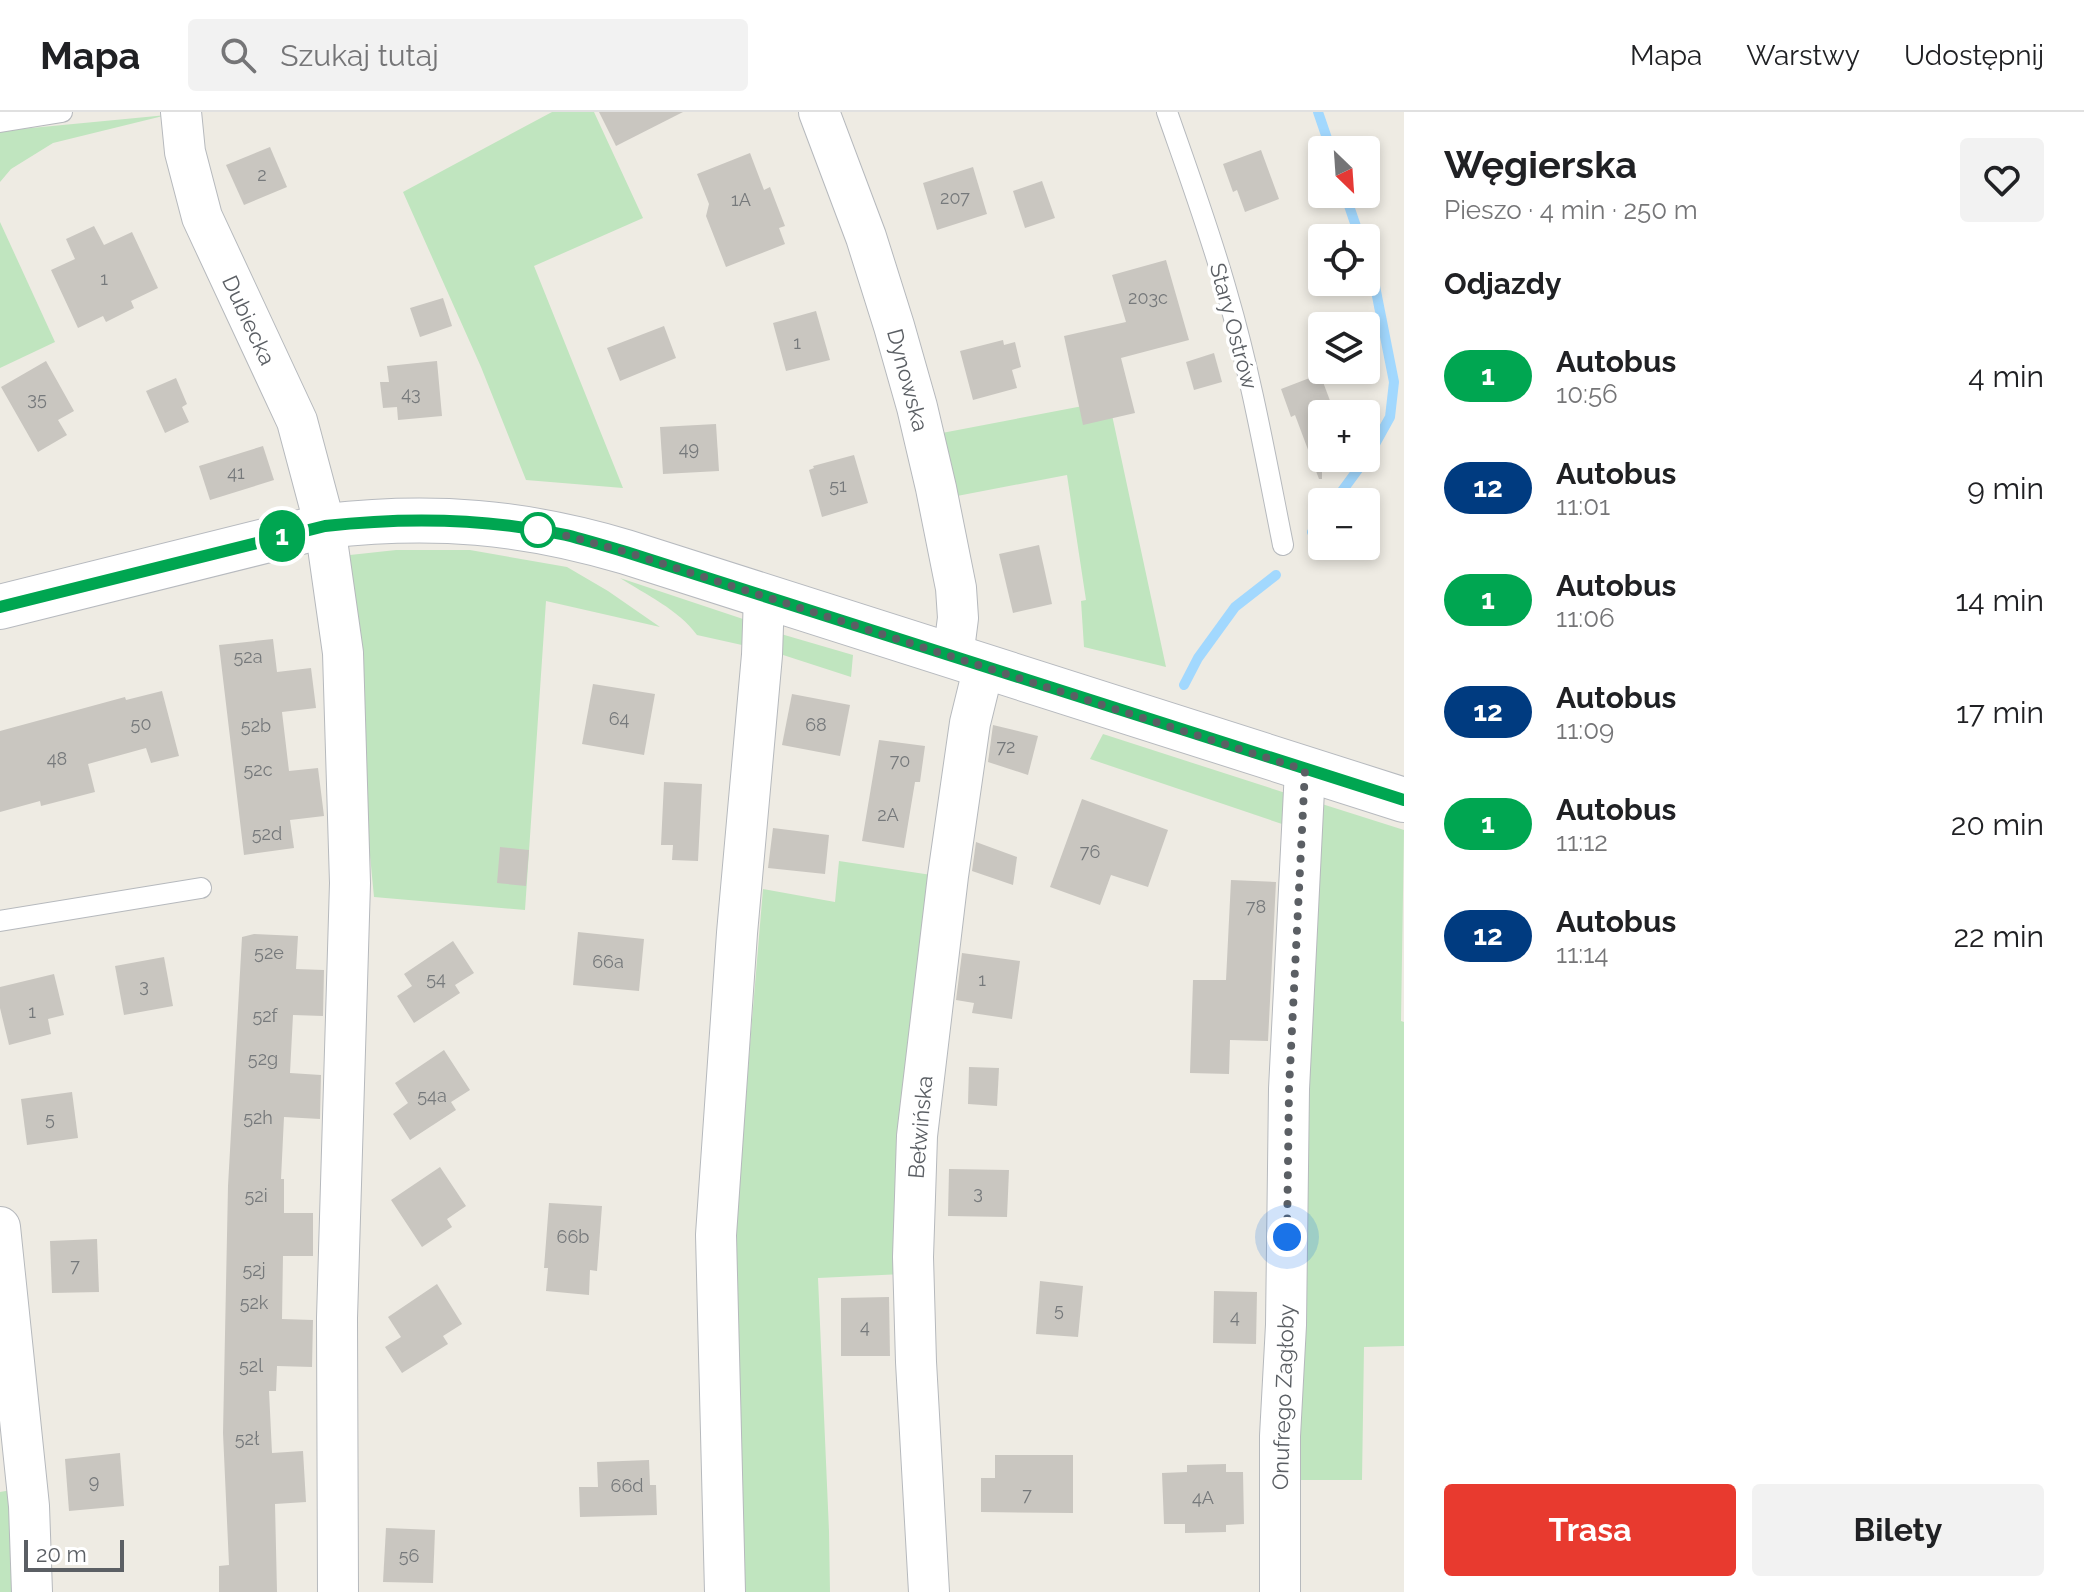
<!DOCTYPE html>
<html lang="pl">
<head>
<meta charset="utf-8">
<style>
  :root { --surface:#fff; --page:#f2f2f2; --text:#202124; --muted:#757577; --line:#e0e0e0; --accent:#e83a2f }
  body { margin:0; font-family:Raleway,sans-serif; background:var(--page); color:var(--text); height:100vh; display:flex; flex-direction:column; font-size:30px; white-space:nowrap }
  * { box-sizing:border-box; margin:0 }
  p { font-size:26px; color:var(--muted) }
  .icon { flex:none; width:44px; height:44px; fill:none; stroke:currentColor; stroke-width:2; stroke-linecap:round; stroke-linejoin:round }
  .map { position:relative; flex:1; overflow:hidden }
  .panel { display:flex; flex-direction:column; background:var(--surface); width:680px }
  .panel>* { flex:none }
  .badge { padding:0 16px; border-radius:26px; font-size:28px; line-height:52px }
  .needle { width:52px; rotate:155deg }
  .fabs { position:absolute; left:1308px; top:24px; display:grid; gap:16px }
  .fabs a { display:grid; place-items:center; width:72px; height:72px; border-radius:8px; background:var(--surface); box-shadow:0 4px 12px #0003; font-size:40px }
  .scale { position:absolute; left:24px; bottom:20px; width:100px; box-sizing:border-box; padding-left:8px; border:4px solid #5b5f64; border-top:0; font-size:22px; line-height:28px; white-space:nowrap; color:#5b5f64; -webkit-text-stroke:6px #fff; paint-order:stroke }
  .you { position:absolute; width:40px; height:40px; margin:-20px; border:6px solid #fff; border-radius:50%; background:#1a73e8; box-shadow:0 0 0 12px #1a73e833 }
  .map>.badge { position:absolute; translate:-50% -50%; box-shadow:0 0 0 4px #fff }
  h2 { padding:0 40px; font-size:30px; line-height:72px }
  .round { display:grid; place-items:center; flex:none; width:84px; height:84px; border-radius:8px; background:var(--page) }
  .summary { display:flex; align-items:center; justify-content:space-between; height:136px; padding:0 40px }
  h1 { font-size:38px; font-weight:700; line-height:60px }
  .action { display:flex; gap:16px; margin-top:auto; padding:16px 40px }
  .action a { flex:1; height:92px; border-radius:8px; background:var(--accent); color:#fff; font-size:32px; font-weight:700; line-height:92px; text-align:center }
  .action a+a { background:var(--page); color:var(--text) }
  ul { padding:0; list-style:none }
  li { display:flex; align-items:center; gap:24px; height:112px; padding:0 40px }
  li div { flex:1 }
  li b { display:block; font-size:30px }
  li em { font-style:normal }
  li .badge { min-width:88px; font-weight:700; text-align:center }
  header { display:flex; align-items:center; gap:48px; box-sizing:border-box; height:112px; padding:0 40px; background:var(--surface); border-bottom:2px solid var(--line) }
  header strong { font-size:38px }
  nav { display:flex; gap:44px; margin-inline-start:auto; font-size:28px }
  .search { width:560px; height:72px; background:var(--page); display:flex; align-items:center; gap:20px; box-sizing:border-box; padding:0 28px; border-radius:8px; color:var(--muted); font-size:30px }
  main { display:flex; flex:1; min-height:0 }
  .map>svg:first-child { display:block }
</style>
</head>
<body>
<header>
<strong>Mapa</strong>
<div class="search"><svg class="icon" aria-label="search" viewBox="0 0 24 24"><circle cx="10" cy="10" r="6"/><path d="M15 15l6 6"/></svg>Szukaj tutaj</div>
<nav><a>Mapa</a><a>Warstwy</a><a>Udostępnij</a></nav>
</header>
<main>
<div class="map">
<svg width="1404" height="1480" viewBox="0 0 1404 1480">
  <rect width="100%" height="100%" fill="#eeebe3"/>
  <g fill="#c0e5bf">
    <path d="M 552,0 L 594,0 L 643,106 L 534,154 L 623,376 L 526,368 L 481,255 L 403,80 Z"/>
    <path d="M 167,3 L 53,31 L 11,57 L 0,70 L 0,19 Z"/>
    <path d="M 0,110 L 55,230 L 0,256 Z"/>
    <path d="M 1109,289 L 1166,555 L 1084,535 L 1081,489 L 1086,488 L 1067,363 L 957,384 L 942,321 Z"/>
    <path d="M 396,438 L 470,438 L 567,455 L 608,479 L 660,515 L 546,489 L 525,798 L 374,785 L 346,495 L 346,448 L 350,443 Z"/>
    <path d="M 620,466 L 755,511 L 751,535 L 697,523 C 679,498 645,482 620,466 Z"/>
    <path d="M 781,522 L 853,543 L 851,565 L 780,542 Z"/>
    <path d="M 1103,622 L 1298,685 L 1294,716 L 1090,647 Z"/>
    <path d="M 1322,692 L 1404,718 L 1401,909 L 1404,910 L 1404,1234 L 1364,1235 L 1362,1368 L 1293,1368 L 1296,1111 Z"/>
    <path d="M 839,749 L 938,764 L 903,1162 L 818,1166 L 829,1419 L 830,1480 L 744,1480 L 733,1135 L 763,777 L 835,790 Z"/>
    <path d="M 17,1377 L 21,1480 L 0,1480 L 0,1380 Z"/>
  </g>
  <g fill="none" stroke-linecap="round" stroke-linejoin="round">
    <g stroke="#a2d8fe" stroke-width="10">
      <path d="M 1318,0 L 1331,38"/>
      <path d="M 1345,82 L 1360,126"/>
      <path d="M 1334,390 L 1370,341 L 1390,305 L 1394,270 L 1374,169 L 1366,145"/>
      <path d="M 1312,420 L 1322,407"/>
      <path d="M 1184,573 L 1198,546 L 1235,495 L 1276,463"/>
    </g>
  </g>
  <g fill="#c9c6c0">
    <path d="M 599,0 L 683,0 L 616,34 Z"/>
    <path d="M 270,35 L 287,75 L 244,93 L 226,53 Z"/>
    <path d="M 1261,38 L 1279,87 L 1245,100 L 1237,78 L 1233,80 L 1223,52 Z"/>
    <path d="M 750,41 L 764,78 L 770,75 L 785,114 L 779,116 L 785,132 L 726,155 L 706,104 L 709,92 L 697,62 Z"/>
    <path d="M 973,55 L 987,102 L 937,118 L 923,71 Z"/>
    <path d="M 1042,69 L 1055,106 L 1025,116 L 1013,79 Z"/>
    <path d="M 94,114 L 104,133 L 132,120 L 158,176 L 131,189 L 134,196 L 106,210 L 103,204 L 78,216 L 51,158 L 75,147 L 66,127 Z"/>
    <path d="M 1166,148 L 1189,228 L 1121,246 L 1135,301 L 1083,313 L 1064,224 L 1126,210 L 1112,163 Z"/>
    <path d="M 443,186 L 452,214 L 420,225 L 410,196 Z"/>
    <path d="M 816,199 L 830,248 L 786,259 L 773,211 Z"/>
    <path d="M 664,214 L 676,246 L 620,269 L 607,236 Z"/>
    <path d="M 1003,228 L 1004,233 L 1015,230 L 1021,255 L 1012,258 L 1017,276 L 973,288 L 960,239 Z"/>
    <path d="M 1214,241 L 1222,270 L 1194,278 L 1186,250 Z"/>
    <path d="M 46,249 L 74,299 L 58,308 L 67,323 L 38,340 L 1,275 Z"/>
    <path d="M 437,249 L 442,304 L 398,308 L 397,295 L 383,296 L 380,270 L 389,270 L 387,254 Z"/>
    <path d="M 1320,262 L 1335,302 L 1322,302 L 1322,367 L 1319,367 L 1295,303 L 1291,305 L 1281,277 Z"/>
    <path d="M 176,266 L 187,292 L 182,295 L 189,310 L 165,321 L 146,279 Z"/>
    <path d="M 716,312 L 719,359 L 663,362 L 660,315 Z"/>
    <path d="M 263,334 L 274,368 L 210,388 L 199,354 Z"/>
    <path d="M 854,343 L 868,391 L 822,405 L 809,358 L 814,356 L 813,354 Z"/>
    <path d="M 1039,433 L 1052,492 L 1013,501 L 999,442 Z"/>
    <path d="M 273,527 L 277,560 L 311,556 L 316,596 L 282,600 L 289,659 L 318,656 L 324,704 L 290,708 L 294,736 L 244,743 L 219,533 Z"/>
    <path d="M 593,572 L 655,582 L 644,643 L 582,632 Z"/>
    <path d="M 162,579 L 179,644 L 151,651 L 146,636 L 88,652 L 95,680 L 41,694 L 40,689 L 0,700 L 0,619 L 125,585 L 126,588 Z"/>
    <path d="M 792,582 L 850,593 L 840,644 L 782,633 Z"/>
    <path d="M 993,613 L 1038,624 L 1028,663 L 988,650 Z"/>
    <path d="M 879,628 L 925,634 L 920,670 L 915,670 L 904,736 L 862,729 Z"/>
    <path d="M 664,670 L 702,672 L 698,749 L 672,748 L 673,733 L 661,733 Z"/>
    <path d="M 1082,687 L 1168,718 L 1148,775 L 1111,763 L 1100,793 L 1050,775 Z"/>
    <path d="M 773,716 L 829,723 L 825,762 L 768,756 Z"/>
    <path d="M 976,730 L 1017,745 L 1013,773 L 972,759 Z"/>
    <path d="M 500,735 L 529,738 L 526,774 L 497,771 Z"/>
    <path d="M 1231,768 L 1276,770 L 1268,929 L 1230,928 L 1229,962 L 1190,961 L 1193,868 L 1226,868 Z"/>
    <path d="M 578,820 L 644,827 L 639,879 L 573,873 Z"/>
    <path d="M 254,822 L 298,824 L 296,857 L 324,858 L 323,904 L 293,903 L 290,961 L 321,963 L 320,1007 L 284,1005 L 281,1067 L 284,1067 L 284,1101 L 313,1101 L 313,1144 L 283,1144 L 282,1207 L 313,1208 L 312,1255 L 277,1254 L 276,1279 L 269,1279 L 272,1341 L 303,1339 L 306,1390 L 275,1392 L 277,1480 L 219,1480 L 219,1454 L 229,1453 L 223,1321 L 228,1074 L 242,825 Z"/>
    <path d="M 453,829 L 474,861 L 455,873 L 460,881 L 414,911 L 397,884 L 412,874 L 404,862 Z"/>
    <path d="M 962,841 L 1020,849 L 1012,907 L 972,901 L 974,891 L 956,888 Z"/>
    <path d="M 164,845 L 173,894 L 124,903 L 115,854 Z"/>
    <path d="M 54,862 L 64,903 L 48,907 L 51,922 L 9,933 L 0,896 L 0,875 Z"/>
    <path d="M 444,938 L 470,978 L 451,990 L 456,998 L 410,1028 L 393,1002 L 408,991 L 395,971 Z"/>
    <path d="M 969,955 L 999,956 L 997,994 L 968,992 Z"/>
    <path d="M 72,980 L 78,1026 L 27,1033 L 21,987 Z"/>
    <path d="M 440,1055 L 466,1094 L 447,1107 L 452,1115 L 422,1135 L 391,1088 Z"/>
    <path d="M 949,1057 L 1009,1058 L 1007,1105 L 948,1104 Z"/>
    <path d="M 549,1091 L 602,1094 L 597,1159 L 590,1158 L 589,1183 L 546,1179 L 548,1156 L 544,1156 Z"/>
    <path d="M 97,1127 L 99,1180 L 52,1181 L 50,1129 Z"/>
    <path d="M 1040,1169 L 1083,1174 L 1078,1225 L 1036,1222 Z"/>
    <path d="M 437,1172 L 462,1212 L 443,1224 L 448,1232 L 402,1261 L 385,1235 L 401,1225 L 388,1205 Z"/>
    <path d="M 1214,1179 L 1257,1180 L 1256,1232 L 1213,1231 Z"/>
    <path d="M 889,1185 L 890,1244 L 841,1244 L 841,1186 Z"/>
    <path d="M 120,1341 L 124,1394 L 69,1399 L 65,1347 Z"/>
    <path d="M 995,1343 L 1073,1343 L 1073,1401 L 981,1400 L 981,1366 L 995,1366 Z"/>
    <path d="M 649,1348 L 650,1373 L 656,1373 L 657,1403 L 580,1405 L 579,1375 L 598,1375 L 597,1350 Z"/>
    <path d="M 1226,1352 L 1226,1360 L 1243,1360 L 1244,1412 L 1226,1413 L 1226,1420 L 1185,1421 L 1185,1412 L 1164,1412 L 1162,1361 L 1187,1360 L 1187,1353 Z"/>
    <path d="M 386,1416 L 435,1418 L 433,1471 L 383,1470 Z"/>
  </g>
  <g fill="none" stroke-linecap="round" stroke-linejoin="round">
    <g stroke="#b6b9bd" stroke-width="22">
      <g id="lane">
        <path d="M 1167,0 C 1188,60 1210,120 1227,181 C 1251,263 1266,348 1283,433"/>
        <path d="M 0,10 L 62,0"/>
        <path d="M 0,809 L 201,776"/>
      </g>
    </g>
    <g stroke="#b6b9bd" stroke-width="42">
      <g id="street">
        <path d="M 181,0 L 185,40 L 202,105 L 297,309 L 325,414 L 343,541 L 350,771 L 337,1206 L 338,1480"/>
        <path d="M 819,0 L 866,125 L 894,214 L 917,295 L 936,376 L 956,476 L 958,506 L 953,545"/>
        <path d="M 0,1115 L 29,1394 L 32,1480"/>
        <path d="M 725,1480 L 716,1123 L 737,821 L 762,543 L 764,484"/>
        <path d="M 929,1480 L 916,1250 L 913,1145 L 917,1024 L 948,764 L 970,611 L 984,554"/>
        <path d="M 1280,1480 L 1280,1324 L 1286,1213 L 1289,977 L 1305,658"/>
      </g>
    </g>
    <g stroke="#b7babf" stroke-width="46">
      <path id="secondary" d="M 0,495 L 325,414 C 433,402 522,409 626,440 L 1404,688"/>
    </g>
    <use href="#lane" stroke="#fff" stroke-width="20"/>
    <use href="#street" stroke="#fff" stroke-width="40"/>
    <use href="#secondary" stroke="#fff" stroke-width="44"/>
  </g>
  <g fill="none" stroke-linecap="round" stroke-linejoin="round">
    <g stroke="#fff" stroke-width="18">
      <path id="line" d="M 0,495 L 325,414 C 405,405 486,406 566,423 C 586,428 606,434 626,440 L 1404,688"/>
    </g>
    <use href="#line" stroke="#00a651" stroke-width="12"/>
    <path stroke="#5b5f64" stroke-width="8" stroke-dasharray="0 14.4" d="M 538,418 L 568,424 L 626,440 L 1305,658 L 1289,977 L 1287,1125"/>
  </g>
  <circle fill="#fff" stroke="#00a651" stroke-width="4" cx="538" cy="418" r="16"/>
  <g text-anchor="middle" stroke-width="7" stroke-linejoin="round" paint-order="stroke">
    <g font-size="18" fill="#76797b">
      <text x="262" y="69">2</text>
      <text x="955" y="92">207</text>
      <text x="741" y="94">1A</text>
      <text x="104" y="173">1</text>
      <text x="1148" y="192">203c</text>
      <text x="797" y="237">1</text>
      <text x="411" y="288">43</text>
      <text x="37" y="293">35</text>
      <text x="689" y="343">49</text>
      <text x="236" y="367">41</text>
      <text x="838" y="380">51</text>
      <text x="248" y="551">52a</text>
      <text x="619" y="613">64</text>
      <text x="141" y="618">50</text>
      <text x="816" y="619">68</text>
      <text x="256" y="620">52b</text>
      <text x="1006" y="641">72</text>
      <text x="57" y="653">48</text>
      <text x="900" y="655">70</text>
      <text x="258" y="664">52c</text>
      <text x="888" y="709">2A</text>
      <text x="267" y="728">52d</text>
      <text x="1090" y="746">76</text>
      <text x="1256" y="801">78</text>
      <text x="269" y="847">52e</text>
      <text x="608" y="856">66a</text>
      <text x="436" y="873">54</text>
      <text x="982" y="874">1</text>
      <text x="144" y="880">3</text>
      <text x="32" y="906">1</text>
      <text x="265" y="910">52f</text>
      <text x="263" y="953">52g</text>
      <text x="432" y="990">54a</text>
      <text x="258" y="1012">52h</text>
      <text x="50" y="1013">5</text>
      <text x="978" y="1087">3</text>
      <text x="256" y="1090">52i</text>
      <text x="573" y="1131">66b</text>
      <text x="75" y="1160">7</text>
      <text x="254" y="1164">52j</text>
      <text x="254" y="1197">52k</text>
      <text x="1059" y="1204">5</text>
      <text x="1235" y="1211">4</text>
      <text x="865" y="1221">4</text>
      <text x="251" y="1260">52l</text>
      <text x="247" y="1333">52ł</text>
      <text x="94" y="1376">9</text>
      <text x="627" y="1380">66d</text>
      <text x="1027" y="1389">7</text>
      <text x="1203" y="1392">4A</text>
      <text x="409" y="1450">56</text>
    </g>
    <g font-size="22" fill="#5b5f64" stroke="#fff">
      <text transform="translate(249 208) rotate(65)" y="8">Dubiecka</text>
      <text transform="translate(1234 214) rotate(75)" y="8">Stary Ostrów</text>
      <text transform="translate(908 268) rotate(75)" y="8">Dynowska</text>
      <text transform="translate(920 1015) rotate(-85)" y="8">Bełwińska</text>
      <text transform="translate(1283 1285) rotate(-88)" y="8">Onufrego Zagłoby</text>
    </g>
  </g>
</svg>
<div class="fabs">
<a><svg class="needle" viewBox="-14 -14 28 28"><path d="M0-13l5 13h-10z" fill="#e53935"/><path d="M0 13l5-13h-10z" fill="#757577"/></svg></a>
<a><svg class="icon" aria-label="locate" viewBox="0 0 24 24"><circle cx="12" cy="12" r="6"/><path d="M12 2v4M12 18v4M2 12h4M18 12h4"/></svg></a>
<a><svg class="icon" aria-label="layers" viewBox="0 0 24 24"><path d="M12 4l9 5-9 5-9-5zM3 14l9 5 9-5"/></svg></a>
<a>+</a>
<a>−</a>
</div>
<div class="scale">20 m</div>
<div class="you" style="left:1287px;top:1125px"></div>
<b class="badge" style="left:282px;top:424px;background:#00a651;color:#fff">1</b>
</div>
<section class="panel">
<div class="summary"><div><h1>Węgierska</h1><p>Pieszo · 4 min · 250 m</p></div><a class="round"><svg class="icon" aria-label="heart" viewBox="0 0 24 24"><path d="M12 20l-8-8c-3-5 5-10 8-4 3-6 11-1 8 4z"/></svg></a></div>
<h2>Odjazdy</h2>
<ul>
<li><span class="badge" style="background:#00a651;color:#fff">1</span><div><b>Autobus</b><p>10:56</p></div><em>4 min</em></li>
<li><span class="badge" style="background:#003b80;color:#fff">12</span><div><b>Autobus</b><p>11:01</p></div><em>9 min</em></li>
<li><span class="badge" style="background:#00a651;color:#fff">1</span><div><b>Autobus</b><p>11:06</p></div><em>14 min</em></li>
<li><span class="badge" style="background:#003b80;color:#fff">12</span><div><b>Autobus</b><p>11:09</p></div><em>17 min</em></li>
<li><span class="badge" style="background:#00a651;color:#fff">1</span><div><b>Autobus</b><p>11:12</p></div><em>20 min</em></li>
<li><span class="badge" style="background:#003b80;color:#fff">12</span><div><b>Autobus</b><p>11:14</p></div><em>22 min</em></li>
</ul>
<div class="action"><a>Trasa</a><a>Bilety</a></div>
</section>
</main>
</body>
</html>
